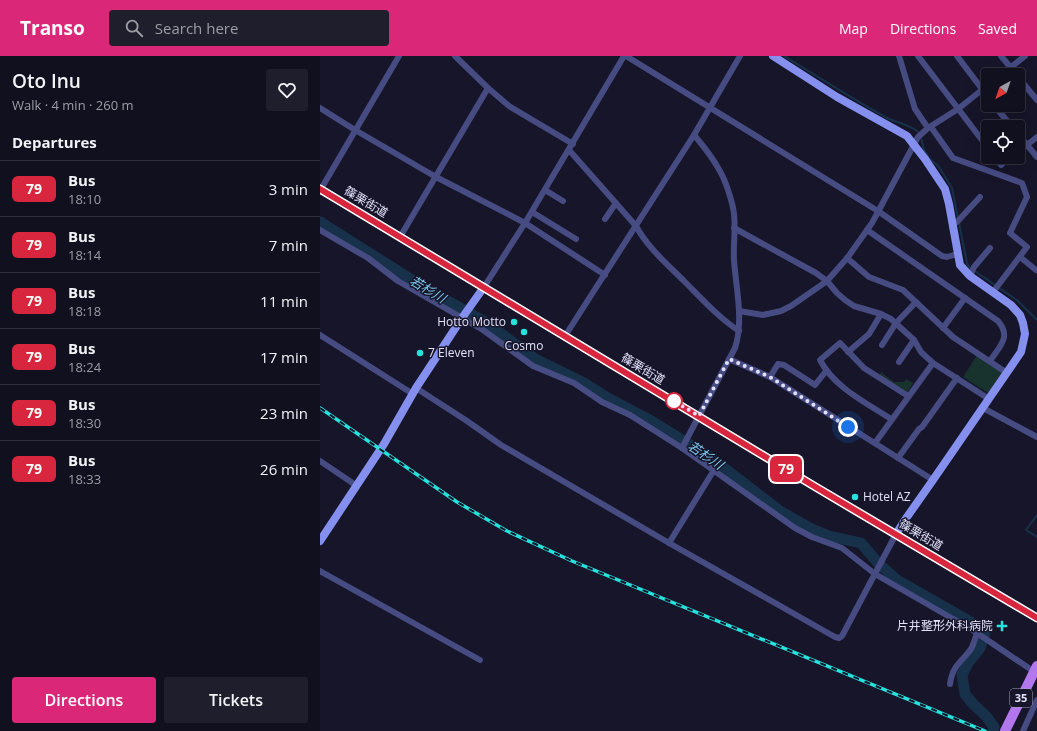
<!DOCTYPE html>
<html lang="en">
<head>
<meta charset="utf-8">
<style>
  :root { --surface:#10101f; --page:#1e1e2c; --text:#f1f3f6; --muted:#9c9da4; --line:#30303d; --accent:#db2777 }
  body { margin:0; font-family:"Open Sans","Noto Sans JP",sans-serif; background:var(--page); color:var(--text); height:100vh; display:flex; flex-direction:column; font-size:15px; white-space:nowrap }
  * { box-sizing:border-box; margin:0 }
  p { font-size:13px; color:var(--muted) }
  .icon { flex:none; width:22px; height:22px; fill:none; stroke:currentColor; stroke-width:2; stroke-linecap:round; stroke-linejoin:round }
  .map { position:relative; flex:1; overflow:hidden }
  .side { display:flex; flex-direction:column; background:var(--surface); width:320px }
  .side>* { flex:none }
  .badge { padding:0 8px; border-radius:6px; font-size:14px; line-height:26px }
  .needle { width:26px; rotate:220deg }
  .fabs { position:absolute; left:661px; top:12px; display:grid; gap:8px }
  .fabs a { display:grid; place-items:center; width:44px; height:44px; border-radius:4px; background:var(--surface); box-shadow:0 4px 16px #0002,0 0 0 1px var(--line); font-size:20px }
  .you { position:absolute; width:20px; height:20px; margin:-10px; border:3px solid #fff; border-radius:50%; background:#1a73e8; box-shadow:0 0 0 6px #1a73e833 }
  .map>.badge { position:absolute; translate:-50% -50%; box-shadow:0 0 0 2px #fff }
  h2 { padding:0 12px; font-size:15px; line-height:36px }
  .round { display:grid; place-items:center; flex:none; width:42px; height:42px; border-radius:4px; background:var(--page) }
  .head { display:flex; align-items:center; justify-content:space-between; height:68px; padding:0 12px }
  h1 { font-size:19px; font-weight:600; line-height:30px }
  .button { display:flex; gap:8px; margin-top:auto; padding:8px 12px }
  .button a { flex:1; height:46px; border-radius:4px; background:var(--accent); color:#fff; font-size:16px; font-weight:600; line-height:46px; text-align:center }
  .button a+a { background:var(--page); color:var(--text) }
  ul { padding:0; list-style:none }
  li { display:flex; align-items:center; gap:12px; height:56px; padding:0 12px; border-top:1px solid var(--line) }
  li div { flex:1 }
  li b { display:block; font-size:15px }
  li em { font-style:normal }
  li .badge { min-width:44px; font-weight:700; text-align:center }
  header { display:flex; align-items:center; gap:24px; box-sizing:border-box; height:56px; padding:0 20px; background:var(--accent); color:#fff }
  header strong { font-size:19px }
  nav { display:flex; gap:22px; margin-inline-start:auto; font-size:14px }
  .search { width:280px; height:36px; background:var(--page); display:flex; align-items:center; gap:10px; box-sizing:border-box; padding:0 14px; border-radius:4px; color:var(--muted); font-size:15px }
  main { display:flex; flex:1; min-height:0 }
  .map>svg:first-child { display:block }
</style>
</head>
<body>
<header>
<strong>Transo</strong>
<div class="search"><svg class="icon" aria-label="search" viewBox="0 0 24 24"><circle cx="10" cy="10" r="6"/><path d="M15 15l6 6"/></svg>Search here</div>
<nav><a>Map</a><a>Directions</a><a>Saved</a></nav>
</header>
<main>
<section class="side">
<div class="head"><div><h1>Oto Inu</h1><p>Walk · 4 min · 260 m</p></div><a class="round"><svg class="icon" aria-label="heart" viewBox="0 0 24 24"><path d="M12 20l-8-8c-3-5 5-10 8-4 3-6 11-1 8 4z"/></svg></a></div>
<h2>Departures</h2>
<ul>
<li><span class="badge" style="background:#d7263d;color:#fff">79</span><div><b>Bus</b><p>18:10</p></div><em>3 min</em></li>
<li><span class="badge" style="background:#d7263d;color:#fff">79</span><div><b>Bus</b><p>18:14</p></div><em>7 min</em></li>
<li><span class="badge" style="background:#d7263d;color:#fff">79</span><div><b>Bus</b><p>18:18</p></div><em>11 min</em></li>
<li><span class="badge" style="background:#d7263d;color:#fff">79</span><div><b>Bus</b><p>18:24</p></div><em>17 min</em></li>
<li><span class="badge" style="background:#d7263d;color:#fff">79</span><div><b>Bus</b><p>18:30</p></div><em>23 min</em></li>
<li><span class="badge" style="background:#d7263d;color:#fff">79</span><div><b>Bus</b><p>18:33</p></div><em>26 min</em></li>
</ul>
<div class="button"><a>Directions</a><a>Tickets</a></div>
</section>
<div class="map">
<svg width="717" height="675" viewBox="0 0 717 675">
  <rect width="100%" height="100%" fill="#161529"/>
  <g fill="#18322e">
    <path d="M 657,299 L 682,316 L 668,337 L 643,321 Z"/>
    <path d="M 561,316 L 574,326 L 584,326 L 586,323 L 593,327 L 587,337 L 559,320 Z"/>
  </g>
  <g fill="none" stroke-linecap="round" stroke-linejoin="round">
    <g stroke="#17314b" stroke-width="2">
      <path d="M 464,0 C 498,21 531,42 567,62 C 575,66 594,70 599,77"/>
      <path d="M 601,81 L 604,94 L 609,102 L 619,111 L 632,132 L 638,162"/>
      <path d="M 639,167 L 647,207 L 649,211 L 698,245 L 717,264"/>
      <path d="M 717,459 L 706,474 L 717,481"/>
    </g>
    <path stroke="#17314b" stroke-width="11" d="M 0,166 L 103,231 L 167,267 L 215,303 L 264,327 L 286,341 L 328,363 L 391,402 L 460,455 L 479,466 L 492,473 L 509,480 L 541,487 L 558,507 L 577,524 L 663,573 L 665,577 L 660,592 L 648,607 L 642,619 L 645,638 L 653,648 L 666,660 L 674,671 L 673,675"/>
    <g stroke="#464b82" stroke-width="6">
      <path d="M 135,0 L 168,32 L 189,50 L 253,88"/>
      <path d="M 306,0 L 558,155 L 622,200 L 627,201 L 637,198"/>
      <path d="M 579,0 L 595,53 L 608,72"/>
      <path d="M 598,0 L 668,92"/>
      <path d="M 637,0 L 668,41"/>
      <path d="M 681,0 L 697,19"/>
      <path d="M 681,19 L 705,0"/>
      <path d="M 698,21 L 717,44"/>
      <path d="M 674,49 L 692,71"/>
      <path d="M 0,52 L 35,74 L 116,121 L 205,167 L 285,219"/>
      <path d="M 611,71 L 633,102 L 702,127 L 707,141 L 690,177 L 707,191 L 673,236"/>
      <path d="M 698,78 L 717,101"/>
      <path d="M 249,94 L 316,170 C 328,192 347,208 364,225 C 382,243 398,261 419,275"/>
      <path d="M 698,96 L 717,81"/>
      <path d="M 675,101 L 681,109 L 691,101"/>
      <path d="M 1,133 L 79,0"/>
      <path d="M 225,134 L 243,145"/>
      <path d="M 212,156 L 256,183"/>
      <path d="M 285,163 L 296,147"/>
      <path d="M 632,168 L 637,166 L 660,141"/>
      <path d="M 414,172 L 496,217 L 507,225 L 517,237 L 525,244 L 534,250 L 561,258 L 571,263 L 594,284 L 601,296 L 613,307 L 669,343"/>
      <path d="M 0,174 L 48,202 L 78,225 L 163,274 L 213,310 L 254,327 L 282,346 L 310,359 L 362,392 L 475,472 L 492,481 L 522,492 L 555,518 L 654,575 L 716,617"/>
      <path d="M 547,174 L 678,265 C 692,281 679,291 670,305"/>
      <path d="M 80,181 L 168,32"/>
      <path d="M 700,201 L 716,214"/>
      <path d="M 527,202 L 549,221 L 583,234 L 633,281 L 687,317"/>
      <path d="M 650,220 L 654,211 L 670,192"/>
      <path d="M 164,231 L 205,167 L 304,0"/>
      <path d="M 419,255 L 443,259 L 461,255 L 471,250 L 507,225 L 528,201 L 552,167 L 598,81 L 608,72 L 638,53 L 668,29"/>
      <path d="M 623,272 L 645,242"/>
      <path d="M 0,279 L 93,338"/>
      <path d="M 245,280 L 374,79 L 420,0"/>
      <path d="M 562,289 L 576,267 L 596,246"/>
      <path d="M 528,296 L 549,278 L 561,258"/>
      <path d="M 409,303 L 450,321 L 613,424"/>
      <path d="M 579,306 L 594,284"/>
      <path d="M 450,321 L 458,308 L 464,309 L 495,329 L 506,315"/>
      <path d="M 96,332 L 147,365 L 181,389 L 349,487 L 515,581 L 519,582 L 522,580 L 576,478"/>
      <path d="M 663,352 L 717,381"/>
      <path d="M 571,363 C 545,346 515,332 500,304 L 520,287 L 544,312 L 588,340"/>
      <path d="M 555,387 L 613,307"/>
      <path d="M 362,392 L 415,292 C 424,264 416,233 414,204 C 413,188 416,173 414,158 C 413,148 410,140 407,131 C 401,113 387,94 374,79"/>
      <path d="M 578,402 L 599,373 L 602,371 L 637,322"/>
      <path d="M 0,405 L 37,430"/>
      <path d="M 349,487 L 394,414"/>
      <path d="M 0,515 L 160,604"/>
      <path d="M 630,628 C 633,608 641,607 651,593 C 654,588 655,582 657,577"/>
      <path d="M 703,675 L 717,644"/>
    </g>
    <g stroke="#848fee" stroke-width="8">
      <path d="M 453,0 L 517,41 L 587,80 L 605,103 L 625,133 L 629,148 L 640,209 L 650,220 L 691,249 L 700,259 L 703,267 L 705,278 L 701,296 L 613,424 L 587,461 L 576,478"/>
      <path d="M 0,133 L 494,430 L 717,562"/>
      <path d="M 0,485 L 64,388 L 96,332 L 142,262 L 164,231"/>
    </g>
    <path stroke="#b276ed" stroke-width="10" d="M 685,675 L 717,610"/>
    <g stroke="#26e2dd" stroke-width="3.5">
      <path id="rail" d="M 0,352 L 137,446 L 187,475 L 252,505 L 665,675"/>
    </g>
    <use href="#rail" stroke="#161529" stroke-width="2" stroke-dasharray="6" stroke-linecap="butt"/>
  </g>
  <g fill="none" stroke-linecap="round" stroke-linejoin="round">
    <g stroke="#fff" stroke-width="9">
      <path id="line" d="M 0,133 L 494,430 L 717,562"/>
    </g>
    <use href="#line" stroke="#d7263d" stroke-width="6"/>
    <path stroke="#e1e1fb" stroke-width="4" stroke-dasharray="0 7.2" d="M 354,345 L 352,344 L 379,360 L 409,303 L 450,321 L 528,371"/>
  </g>
  <g fill="#26e2dd" stroke="#161529" stroke-width="1.5">
    <circle cx="194" cy="266" r="4"/>
    <circle cx="204" cy="276" r="4"/>
    <circle cx="100" cy="297" r="4"/>
    <circle cx="535" cy="441" r="4"/>
    <path d="M680 564h4v4h4v4h-4v4h-4v-4h-4v-4h4z"/>
  </g>
  <circle fill="#fff" stroke="#d7263d" stroke-width="2" cx="354" cy="345" r="8"/>
  <g text-anchor="middle" stroke-width="3" stroke-linejoin="round" paint-order="stroke">
    <rect fill="#161529" stroke="#a4a4bc" stroke-width="1" x="690" y="633" width="22" height="18" rx="3"/>
    <g font-size="11" font-weight="bold" fill="#e1e1fb">
      <text x="701" y="646">35</text>
    </g>
    <g font-size="12" fill="#e1e1fb" stroke="#161529">
      <text transform="translate(46 146) rotate(31)" y="4">篠栗街道</text>
      <text transform="translate(323 313) rotate(31)" y="4">篠栗街道</text>
      <text transform="translate(601 479) rotate(31)" y="4">篠栗街道</text>
    </g>
    <g font-size="12" fill="#e1e1fb" stroke="#161529" text-anchor="end">
      <text x="186" y="270">Hotto Motto</text>
      <text x="204" y="294" text-anchor="middle">Cosmo</text>
      <text x="108" y="301" text-anchor="start">7 Eleven</text>
      <text x="543" y="445" text-anchor="start">Hotel AZ</text>
      <text x="673" y="574">片井整形外科病院</text>
    </g>
    <g font-size="13" font-style="italic" fill="#7cc7ed" stroke="#161529">
      <text transform="translate(108 233) rotate(31)" y="5">若杉川</text>
      <text transform="translate(386 399) rotate(34)" y="5">若杉川</text>
    </g>
  </g>
</svg>
<div class="fabs">
<a><svg class="needle" viewBox="-14 -14 28 28"><path d="M0-13l5 13h-10z" fill="#e53935"/><path d="M0 13l5-13h-10z" fill="#9c9da4"/></svg></a>
<a><svg class="icon" aria-label="locate" viewBox="0 0 24 24"><circle cx="12" cy="12" r="6"/><path d="M12 2v4M12 18v4M2 12h4M18 12h4"/></svg></a>
</div>
<div class="you" style="left:528px;top:371px"></div>
<b class="badge" style="left:466px;top:413px;background:#d7263d;color:#fff">79</b>
</div>
</main>
</body>
</html>
